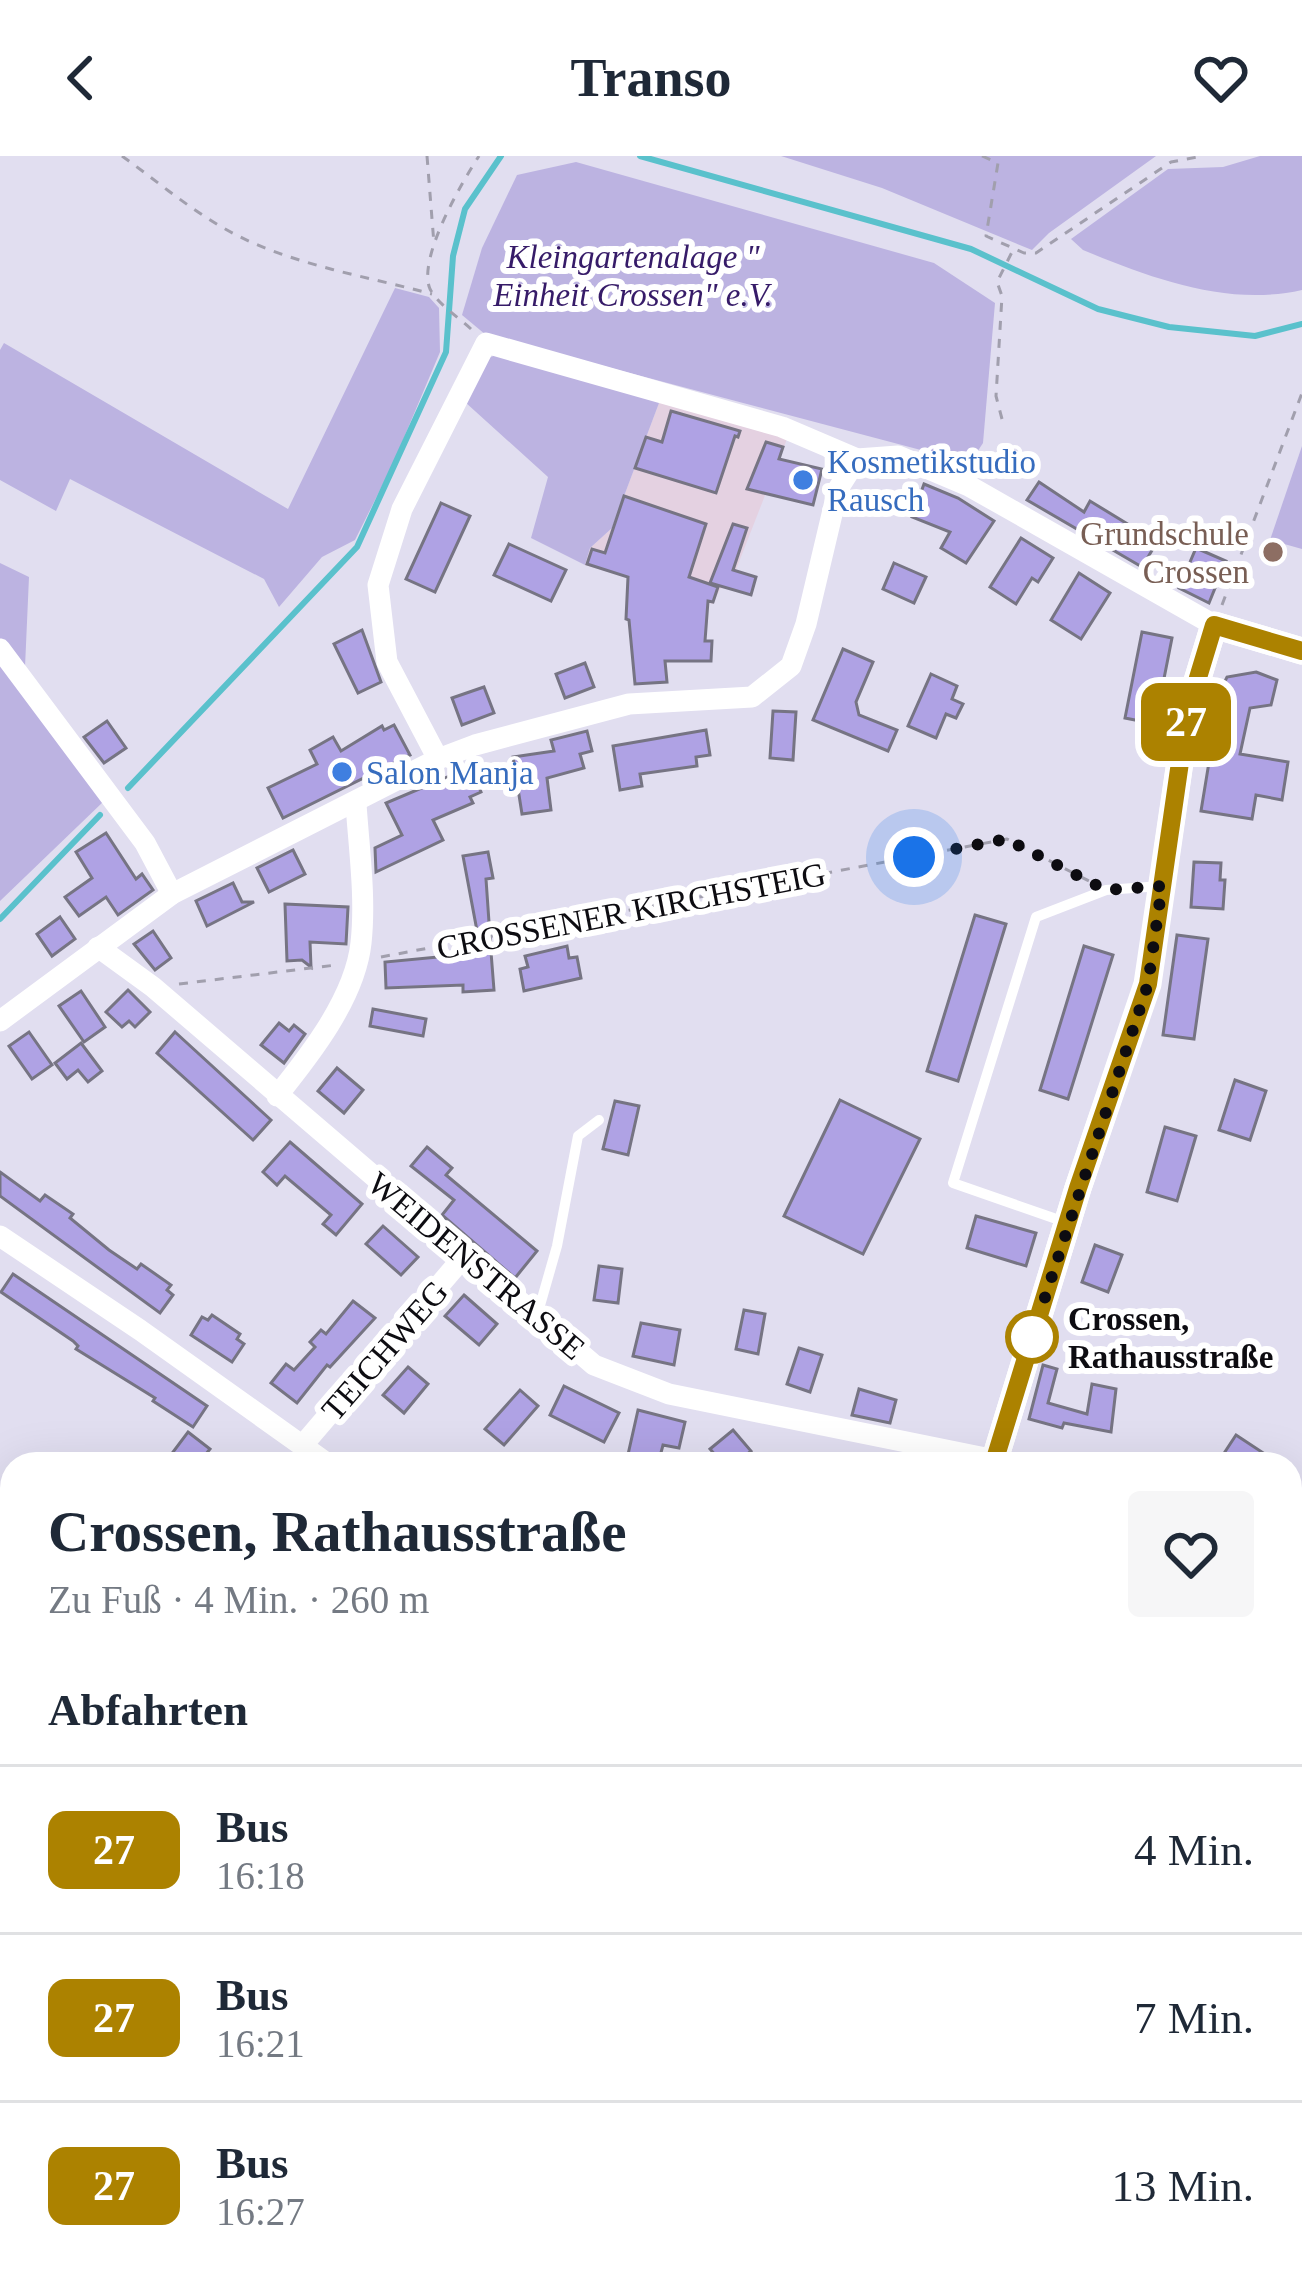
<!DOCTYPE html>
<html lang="de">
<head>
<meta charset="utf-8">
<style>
  :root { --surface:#fff; --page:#f6f6f7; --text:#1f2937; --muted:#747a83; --line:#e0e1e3 }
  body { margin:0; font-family:"Times New Roman",serif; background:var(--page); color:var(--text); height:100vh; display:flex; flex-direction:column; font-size:45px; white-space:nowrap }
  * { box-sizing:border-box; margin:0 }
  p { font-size:39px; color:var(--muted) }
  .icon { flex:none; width:66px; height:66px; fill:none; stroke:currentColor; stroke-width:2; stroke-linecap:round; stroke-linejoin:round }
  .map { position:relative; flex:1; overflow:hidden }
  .panel { position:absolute; left:0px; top:1296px; width:1302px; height:843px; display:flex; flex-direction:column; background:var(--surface); border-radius:36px 36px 0 0; box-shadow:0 12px 48px #0002 }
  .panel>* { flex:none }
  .badge { padding:0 24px; border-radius:18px; font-size:42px; line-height:78px }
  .you { position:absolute; width:60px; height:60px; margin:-30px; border:9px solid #fff; border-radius:50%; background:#1a73e8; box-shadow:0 0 0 18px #1a73e833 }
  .map>.badge { position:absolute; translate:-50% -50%; box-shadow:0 0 0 6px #fff }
  h2 { padding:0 48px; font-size:45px; line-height:108px }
  .round { display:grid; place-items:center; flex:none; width:126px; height:126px; border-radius:12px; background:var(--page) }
  .headline { display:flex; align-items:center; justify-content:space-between; height:204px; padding:0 48px }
  h1 { font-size:57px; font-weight:600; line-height:90px }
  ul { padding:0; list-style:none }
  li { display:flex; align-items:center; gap:36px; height:168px; padding:0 48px; border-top:3px solid var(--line) }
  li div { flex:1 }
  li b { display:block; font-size:45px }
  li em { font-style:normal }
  li .badge { min-width:132px; font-weight:700; text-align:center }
  header { display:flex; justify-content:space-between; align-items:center; height:156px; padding:0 48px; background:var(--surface); font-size:54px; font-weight:600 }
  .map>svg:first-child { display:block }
</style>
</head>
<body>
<header><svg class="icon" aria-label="back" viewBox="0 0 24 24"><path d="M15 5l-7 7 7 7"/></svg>Transo<svg class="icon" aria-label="heart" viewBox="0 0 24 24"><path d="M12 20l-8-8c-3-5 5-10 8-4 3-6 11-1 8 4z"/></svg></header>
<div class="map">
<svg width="1302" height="2137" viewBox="0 0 1302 2137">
  <rect width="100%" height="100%" fill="#e1def0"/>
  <g fill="#e4d1e1">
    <path d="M 662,239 L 789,278 L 730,429 L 720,433 L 713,448 L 585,409 L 590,392 L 612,372 Z"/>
    <path d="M 0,1915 L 12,1924 L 12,2127 L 243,2127 L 241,2137 L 0,2137 Z"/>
  </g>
  <g fill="#bcb3e1">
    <path d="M 781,0 L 1156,0 L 1049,77 L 1032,94 L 882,32 Z"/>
    <path d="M 1260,0 L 1302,0 L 1302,134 C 1227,151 1151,122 1083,94 L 1071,83 L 1168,13 L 1223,11 Z"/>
    <path d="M 576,6 L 934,107 L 995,147 L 983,287 L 970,307 L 486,179 L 462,159 L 482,92 L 517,19 Z"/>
    <path d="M 395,132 L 429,141 L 439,152 L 440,196 L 392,310 L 355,384 L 322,401 L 279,451 L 264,423 L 70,323 L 56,355 L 0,324 L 0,194 L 4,187 L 288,353 Z"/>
    <path d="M 496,199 L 662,239 L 612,372 L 590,392 L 585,409 L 531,382 L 548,321 L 465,246 L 488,202 Z"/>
    <path d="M 1302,290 L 1302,393 L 1270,384 Z"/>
    <path d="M 0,407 L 29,421 L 25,511 L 104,645 L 0,745 Z"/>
  </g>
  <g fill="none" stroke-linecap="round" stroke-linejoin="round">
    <g stroke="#5ac1cc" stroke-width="6">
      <path d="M 640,0 L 971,93 L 1098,153 L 1169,171 L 1255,180 L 1302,168"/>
      <path d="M 128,632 L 357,391 L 446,196 L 453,100 L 465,53 L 501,0"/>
      <path d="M 0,763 L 100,659"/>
    </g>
  </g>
  <g fill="#afa2e4" stroke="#767483" stroke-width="3">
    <path d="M 671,255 L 740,275 L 738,281 L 735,280 L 716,337 L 635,312 L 646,281 L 662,286 Z"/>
    <path d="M 766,286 L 783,291 L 779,303 L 822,313 L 813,349 L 747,333 Z"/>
    <path d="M 1039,326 L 1084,356 L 1090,345 L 1157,386 L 1142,411 L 1027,344 Z"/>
    <path d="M 924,328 L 958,342 L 994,365 L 966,407 L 941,392 L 950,376 L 912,361 Z"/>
    <path d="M 624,340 L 706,368 L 689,421 L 718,431 L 713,446 L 708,445 L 705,485 L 712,485 L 711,505 L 665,505 L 667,526 L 635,528 L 629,464 L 626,463 L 628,421 L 587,408 L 592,393 L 605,397 Z"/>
    <path d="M 441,347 L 470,360 L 435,436 L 406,423 Z"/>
    <path d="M 733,368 L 747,372 L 733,414 L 756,421 L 751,439 L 710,427 Z"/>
    <path d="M 1021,382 L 1053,402 L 1038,426 L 1032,422 L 1016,448 L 990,431 Z"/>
    <path d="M 509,388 L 566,414 L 551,445 L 494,419 Z"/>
    <path d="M 1196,392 L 1226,405 L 1209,447 L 1179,432 Z"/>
    <path d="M 894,407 L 926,421 L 914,447 L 883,433 Z"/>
    <path d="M 1079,417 L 1110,437 L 1081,483 L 1051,464 Z"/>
    <path d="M 362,474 L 381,526 L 358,537 L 334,488 Z"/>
    <path d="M 1142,476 L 1172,482 L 1155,568 L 1125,562 Z"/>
    <path d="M 843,493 L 873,506 L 856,546 L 859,559 L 897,574 L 888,595 L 813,564 Z"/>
    <path d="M 585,507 L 594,531 L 565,542 L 556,518 Z"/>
    <path d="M 1256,516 L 1277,524 L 1271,549 L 1250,552 L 1240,598 L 1288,606 L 1282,644 L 1256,639 L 1252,663 L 1201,655 L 1211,594 L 1207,595 L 1212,552 L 1227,521 Z"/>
    <path d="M 931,518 L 957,530 L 952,543 L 963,548 L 956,562 L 946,558 L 936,582 L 908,570 Z"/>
    <path d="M 484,531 L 494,557 L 462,569 L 452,542 Z"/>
    <path d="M 773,555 L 796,556 L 793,604 L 770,602 Z"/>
    <path d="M 107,565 L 126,592 L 104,607 L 84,581 Z"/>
    <path d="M 394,569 L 410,599 L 283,662 L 268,632 L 317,608 L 310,594 L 333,581 L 341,595 L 382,570 L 384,574 Z"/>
    <path d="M 706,574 L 710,599 L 696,601 L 697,610 L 640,618 L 642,630 L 620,634 L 613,590 Z"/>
    <path d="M 587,575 L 592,595 L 580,598 L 584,612 L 547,622 L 551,654 L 522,658 L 513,601 L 554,595 L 551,584 Z"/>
    <path d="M 471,611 L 481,636 L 470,641 L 473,647 L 433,664 L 443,684 L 376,716 L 375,692 L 402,679 L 386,647 Z"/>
    <path d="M 106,677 L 136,723 L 142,718 L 153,734 L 118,759 L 106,741 L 79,760 L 65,741 L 92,722 L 76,696 Z"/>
    <path d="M 293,694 L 305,718 L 269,736 L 257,712 Z"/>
    <path d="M 488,696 L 493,722 L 486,723 L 491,795 L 481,796 L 463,700 Z"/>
    <path d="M 1194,706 L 1221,707 L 1220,724 L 1225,724 L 1223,753 L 1191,751 Z"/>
    <path d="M 233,727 L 242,746 L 254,746 L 207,770 L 196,745 Z"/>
    <path d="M 285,748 L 348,751 L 346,788 L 310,786 L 311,811 L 302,804 L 287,805 Z"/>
    <path d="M 975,759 L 1006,768 L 958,925 L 927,915 Z"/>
    <path d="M 60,761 L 75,783 L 52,800 L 37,778 Z"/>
    <path d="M 153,775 L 171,802 L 155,814 L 134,788 Z"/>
    <path d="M 1177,779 L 1208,783 L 1194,883 L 1163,879 Z"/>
    <path d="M 567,790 L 569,802 L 577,801 L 581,822 L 524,835 L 520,813 L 528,811 L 525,800 Z"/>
    <path d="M 1084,790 L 1113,799 L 1068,943 L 1040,934 Z"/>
    <path d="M 491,796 L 494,834 L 463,836 L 463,829 L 386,832 L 385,806 Z"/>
    <path d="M 128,834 L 150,856 L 135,871 L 129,865 L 122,871 L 106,856 Z"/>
    <path d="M 81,835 L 105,871 L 84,886 L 59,850 Z"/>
    <path d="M 373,853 L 426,863 L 423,880 L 370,870 Z"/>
    <path d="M 279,867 L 289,875 L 294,869 L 305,878 L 284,907 L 261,889 Z"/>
    <path d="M 29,876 L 52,909 L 32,923 L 9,890 Z"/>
    <path d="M 175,876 L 271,964 L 253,984 L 157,897 Z"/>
    <path d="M 81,887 L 102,915 L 88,926 L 78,914 L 67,923 L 55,907 Z"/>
    <path d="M 337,912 L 363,934 L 344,957 L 318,935 Z"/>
    <path d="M 1235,924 L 1266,935 L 1250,984 L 1219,974 Z"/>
    <path d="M 840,944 L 920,983 L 863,1098 L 784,1060 Z"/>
    <path d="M 615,945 L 639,950 L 628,999 L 603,993 Z"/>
    <path d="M 1165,971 L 1196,980 L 1177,1045 L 1147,1036 Z"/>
    <path d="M 290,986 L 362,1048 L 336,1079 L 323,1068 L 331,1059 L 285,1020 L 277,1029 L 263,1016 Z"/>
    <path d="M 427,991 L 452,1012 L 446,1019 L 537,1095 L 515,1122 L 442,1059 L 454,1044 L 411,1010 Z"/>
    <path d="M 0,1016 L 40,1045 L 45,1039 L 73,1058 L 70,1062 L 109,1094 L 137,1113 L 141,1108 L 171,1129 L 167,1134 L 173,1139 L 160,1157 L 0,1040 Z"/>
    <path d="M 976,1060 L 1036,1077 L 1026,1110 L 967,1092 Z"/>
    <path d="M 383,1070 L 418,1101 L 401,1119 L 366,1088 Z"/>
    <path d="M 1095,1089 L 1122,1099 L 1108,1136 L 1082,1126 Z"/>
    <path d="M 599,1110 L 622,1113 L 618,1147 L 594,1144 Z"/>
    <path d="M 13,1118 L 207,1250 L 193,1271 L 153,1245 L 155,1242 L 76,1193 L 78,1190 L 73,1185 L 1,1136 Z"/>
    <path d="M 464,1139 L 497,1168 L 479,1189 L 445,1160 Z"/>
    <path d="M 353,1145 L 375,1162 L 330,1211 L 327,1209 L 297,1247 L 271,1227 L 286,1208 L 294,1214 L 315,1191 L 310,1186 L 321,1174 L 326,1178 Z"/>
    <path d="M 744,1154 L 765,1158 L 758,1198 L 736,1193 Z"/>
    <path d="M 212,1159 L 240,1178 L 237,1183 L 244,1188 L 232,1206 L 191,1179 L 202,1161 L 208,1164 Z"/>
    <path d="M 641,1167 L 680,1174 L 674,1209 L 633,1200 Z"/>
    <path d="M 799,1192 L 822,1199 L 810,1236 L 787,1228 Z"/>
    <path d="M 1043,1209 L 1057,1213 L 1048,1247 L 1087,1258 L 1092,1228 L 1116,1233 L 1111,1276 L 1064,1267 L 1062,1272 L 1029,1263 Z"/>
    <path d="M 408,1211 L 428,1228 L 404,1257 L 383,1239 Z"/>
    <path d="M 564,1230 L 619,1257 L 604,1286 L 550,1259 Z"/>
    <path d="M 859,1233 L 896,1244 L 890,1267 L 852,1259 Z"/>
    <path d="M 520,1234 L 538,1250 L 504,1289 L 485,1273 Z"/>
    <path d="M 638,1254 L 685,1266 L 679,1292 L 663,1289 L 658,1308 L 627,1303 Z"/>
    <path d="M 733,1274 L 751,1295 L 736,1308 L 723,1308 L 710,1293 Z"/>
    <path d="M 188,1276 L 210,1293 L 198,1308 L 164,1308 Z"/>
    <path d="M 1236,1279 L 1280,1308 L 1217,1308 Z"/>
  </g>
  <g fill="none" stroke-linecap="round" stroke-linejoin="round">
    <g stroke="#a19fad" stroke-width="3" stroke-dasharray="9 9" stroke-linecap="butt">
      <path d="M 122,0 C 154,23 186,50 220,70 C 284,108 362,119 432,138"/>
      <path d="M 427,0 L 434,88"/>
      <path d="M 982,0 L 998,7 L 986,80 L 1024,97 L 1036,97 L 1171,6 L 1203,0"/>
      <path d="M 471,173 C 458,161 438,148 430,133 C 417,103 462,26 479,0"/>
      <path d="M 1002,263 L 996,240 L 1002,140 L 997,126 L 1013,94"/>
      <path d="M 1222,449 L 1302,237"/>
      <path d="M 381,801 L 1007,683 L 1089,725"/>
      <path d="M 179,828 L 336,809"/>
    </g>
    <g stroke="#fff" stroke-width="10">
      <path d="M 1065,1066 L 953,1027 L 1036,761 L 1106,734 L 1161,730"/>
      <path d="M 537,1160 L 557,1090 L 578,980 L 599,964"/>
    </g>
    <g stroke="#fff" stroke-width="21">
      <path d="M 0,493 L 145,687 L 172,738"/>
      <path d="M 438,603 L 387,506 L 378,429 L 402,353 L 486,187 L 782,271 L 857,303"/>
      <path d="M 98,791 L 153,831 L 594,1209 L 669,1238 L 1015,1308"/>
      <path d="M 0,865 L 172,738 L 438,603 L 475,589 L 629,548 L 752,541 L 791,510 L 806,468 L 838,333 L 857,303 L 898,300 L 969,330 L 1214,469"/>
      <path d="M 277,940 C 310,899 355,842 361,787 C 366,742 359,693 356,648"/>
      <path d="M 0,1080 L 140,1174 L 328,1308"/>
      <path d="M 302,1290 L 466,1098"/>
      <path d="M 1290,1368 L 1302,1367"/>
      <path d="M 0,1399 L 12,1404"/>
      <path d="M 0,1545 L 12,1543"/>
      <path d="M 0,1886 L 12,1895"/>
      <path d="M 268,2127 L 272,2137"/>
      <path d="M 550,2127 L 558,2137"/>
    </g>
    <g stroke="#fff" stroke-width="27">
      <path d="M 989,1308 L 995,1303 L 1078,1032 L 1147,828 L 1187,558 L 1214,469 L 1302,495"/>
      <path d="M 314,2137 L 342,2127"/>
    </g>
  </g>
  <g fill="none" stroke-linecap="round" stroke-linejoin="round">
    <g stroke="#fff" stroke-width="27">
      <path id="line" d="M 989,1308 L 995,1303 L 1078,1032 L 1148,828 L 1187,558 L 1214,469 L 1302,495"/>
    </g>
    <use href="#line" stroke="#ac8200" stroke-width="18"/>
    <path stroke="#0d0c11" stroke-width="12" stroke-dasharray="0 21.6" d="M 914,701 L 1006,683 L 1106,734 L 1162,730 L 1148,828 L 1032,1181"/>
  </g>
  <g fill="#3f7fe0" stroke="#fff" stroke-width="4.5">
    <circle cx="803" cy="324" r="12"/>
    <circle cx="342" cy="616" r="12"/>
  </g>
  <circle fill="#8d6e63" stroke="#fff" stroke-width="4.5" cx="1273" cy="396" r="12"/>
  <circle fill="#fff" stroke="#ac8200" stroke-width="6" cx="1032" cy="1181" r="24"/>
  <g text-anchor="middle" stroke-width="12" stroke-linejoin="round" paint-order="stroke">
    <g font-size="33" font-style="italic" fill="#361b68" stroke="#fff">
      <text x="633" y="112">Kleingartenalage "<tspan x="633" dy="38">Einheit Crossen" e.V.</tspan></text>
    </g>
    <g font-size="33" fill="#366cbe" stroke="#fff" text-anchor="start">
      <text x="827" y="317">Kosmetikstudio<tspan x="827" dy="38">Rausch</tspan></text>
      <text x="366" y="628">Salon Manja</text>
    </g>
    <g font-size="33" fill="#785e54" stroke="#fff" text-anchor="end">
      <text x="1249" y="389">Grundschule<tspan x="1249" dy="38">Crossen</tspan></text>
    </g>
    <g font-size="33" fill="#0d0c11" stroke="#fff">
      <text transform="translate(631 754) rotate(-11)" y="12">CROSSENER KIRCHSTEIG</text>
      <text transform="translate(477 1109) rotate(40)" y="12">WEIDENSTRASSE</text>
      <text transform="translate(384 1194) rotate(-49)" y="12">TEICHWEG</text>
    </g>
    <g font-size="33" font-weight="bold" fill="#0d0c11" stroke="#fff" text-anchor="start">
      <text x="1068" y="1174">Crossen,<tspan x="1068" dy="38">Rathausstraße</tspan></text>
    </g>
  </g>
</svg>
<div class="you" style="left:914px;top:701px"></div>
<b class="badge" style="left:1186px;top:566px;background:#ac8200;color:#fff">27</b>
<section class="panel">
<div class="headline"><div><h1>Crossen, Rathausstraße</h1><p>Zu Fuß · 4 Min. · 260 m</p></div><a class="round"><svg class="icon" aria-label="heart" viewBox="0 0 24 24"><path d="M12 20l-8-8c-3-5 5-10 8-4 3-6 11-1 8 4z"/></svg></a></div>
<h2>Abfahrten</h2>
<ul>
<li><span class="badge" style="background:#ac8200;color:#fff">27</span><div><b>Bus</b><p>16:18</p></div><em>4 Min.</em></li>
<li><span class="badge" style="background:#ac8200;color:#fff">27</span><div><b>Bus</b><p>16:21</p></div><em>7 Min.</em></li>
<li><span class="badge" style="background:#ac8200;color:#fff">27</span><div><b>Bus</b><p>16:27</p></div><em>13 Min.</em></li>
</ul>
</section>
</div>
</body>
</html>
